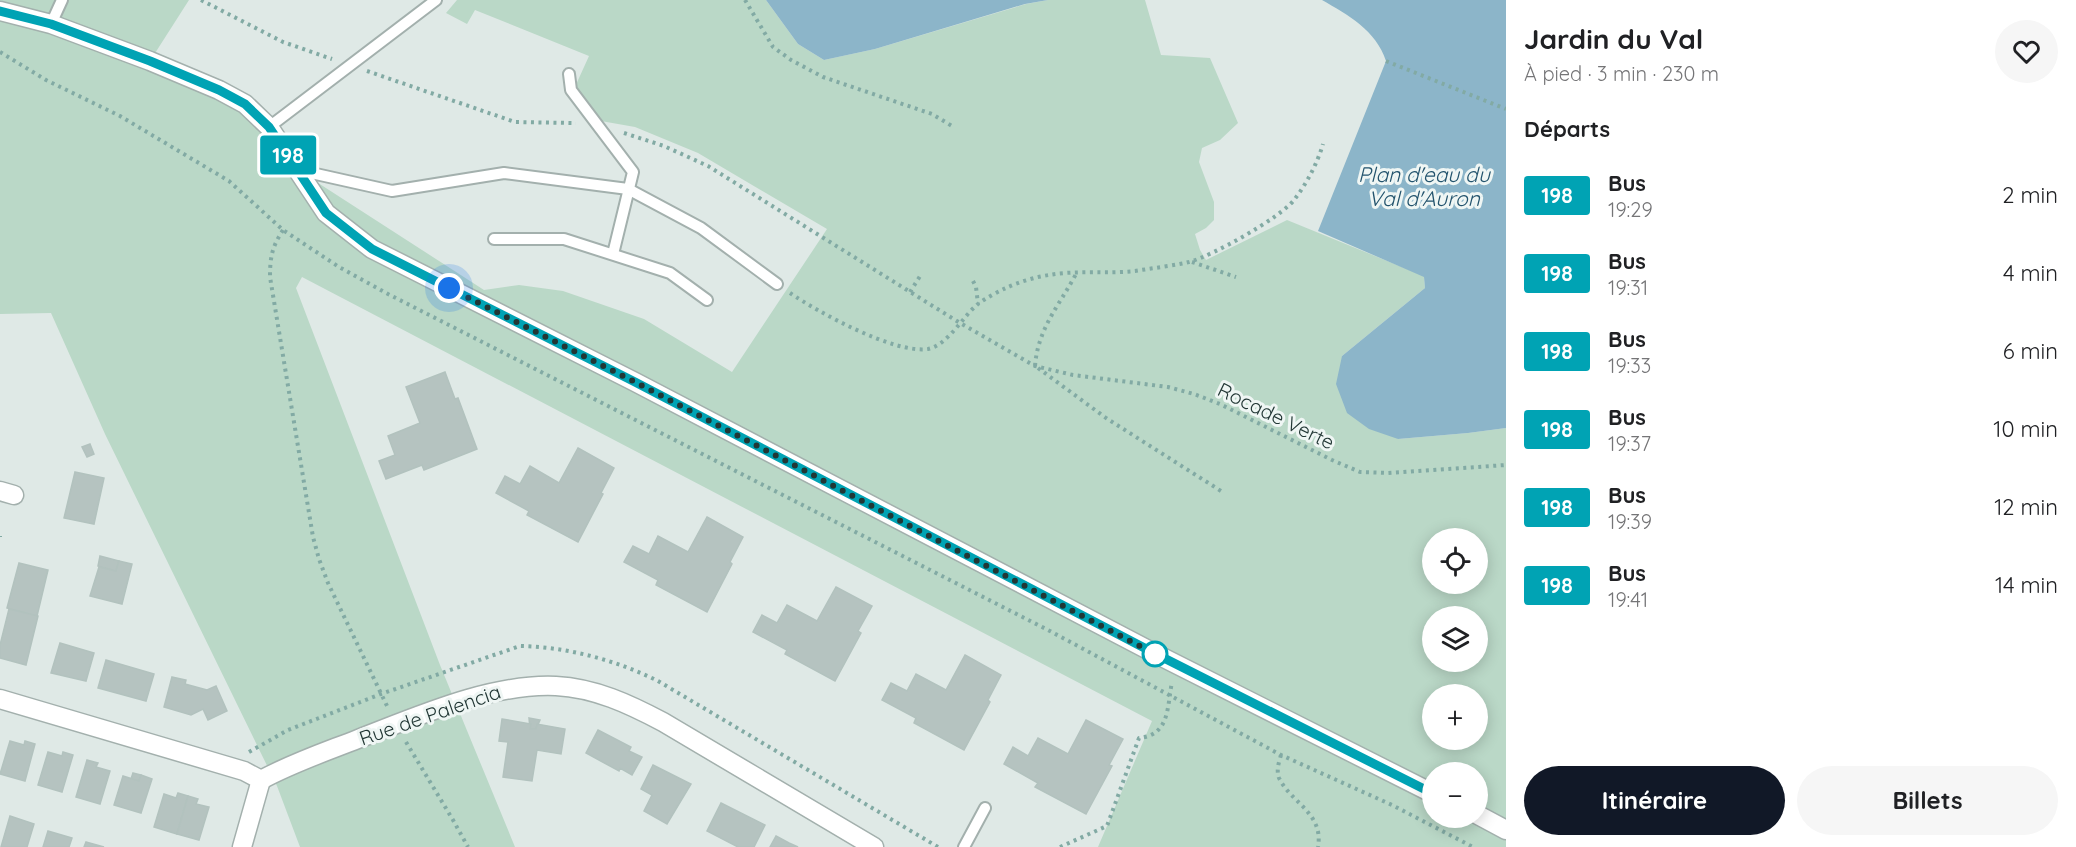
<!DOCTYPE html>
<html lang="fr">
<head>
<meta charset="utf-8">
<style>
  :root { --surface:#fff; --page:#f6f6f6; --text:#202124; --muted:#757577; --accent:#111827 }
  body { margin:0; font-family:Quicksand,sans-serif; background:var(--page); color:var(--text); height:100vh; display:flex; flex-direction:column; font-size:22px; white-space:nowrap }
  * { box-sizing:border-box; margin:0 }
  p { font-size:20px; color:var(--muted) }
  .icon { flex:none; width:33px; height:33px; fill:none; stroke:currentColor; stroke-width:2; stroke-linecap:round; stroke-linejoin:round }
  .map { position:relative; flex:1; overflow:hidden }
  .sheet { display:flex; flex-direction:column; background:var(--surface); width:570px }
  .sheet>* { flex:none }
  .badge { padding:0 12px; border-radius:4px; font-size:21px; line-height:39px }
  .controls { position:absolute; left:1422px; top:528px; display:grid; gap:12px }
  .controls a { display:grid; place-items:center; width:66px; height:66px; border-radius:50%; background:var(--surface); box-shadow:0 3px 15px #0003; font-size:30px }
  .you { position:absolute; width:30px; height:30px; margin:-15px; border:4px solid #fff; border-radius:50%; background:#1a73e8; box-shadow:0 0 0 9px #1a73e833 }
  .map>.badge { position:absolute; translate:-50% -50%; box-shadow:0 0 0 3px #fff }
  h2 { padding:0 18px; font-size:22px; line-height:54px }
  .round { display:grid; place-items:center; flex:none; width:63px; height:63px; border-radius:32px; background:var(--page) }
  .summary { display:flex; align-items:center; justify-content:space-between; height:102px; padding:0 18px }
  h1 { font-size:28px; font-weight:800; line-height:45px }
  .button { display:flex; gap:12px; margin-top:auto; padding:12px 18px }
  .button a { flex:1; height:69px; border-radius:36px; background:var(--accent); color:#fff; font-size:24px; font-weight:800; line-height:69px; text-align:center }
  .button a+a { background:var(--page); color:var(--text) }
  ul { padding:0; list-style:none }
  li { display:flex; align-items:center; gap:18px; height:78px; padding:0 18px }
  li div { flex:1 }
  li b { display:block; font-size:22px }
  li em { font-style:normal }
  li .badge { min-width:66px; font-weight:700; text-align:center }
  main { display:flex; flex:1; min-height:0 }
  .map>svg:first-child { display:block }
</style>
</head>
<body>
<main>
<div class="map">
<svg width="1506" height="847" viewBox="0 0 1506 847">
  <rect width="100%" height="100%" fill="#dfe9e6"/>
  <path fill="#bad8c7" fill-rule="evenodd" d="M 0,0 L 189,0 L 150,61 L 245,104 L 298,170 L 484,290 L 519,285 L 563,291 L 644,319 L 732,372 L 827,229 L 698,153 L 635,127 L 601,121 L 574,89 L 589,56 L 475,10 L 467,24 L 446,13 L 457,0 L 766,0 L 798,44 L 824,60 L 875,49 L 1026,4 L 1048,0 L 1145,0 L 1161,55 L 1210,58 L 1238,123 L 1220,140 L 1202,148 L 1199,162 L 1214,202 L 1214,220 L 1206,228 L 1195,234 L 1200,250 L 1206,260 L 1287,220 L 1424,276 L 1425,288 L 1342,356 L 1398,439 L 1468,433 L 1506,428 L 1506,847 L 1098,847 L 1152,721 L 302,277 L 296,288 L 440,665 L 515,847 L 300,847 L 277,786 L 105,434 L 51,313 L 0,314 ZM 1432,538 L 1478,538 L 1478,584 L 1432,584 ZM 1432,616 L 1478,616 L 1478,662 L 1432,662 ZM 1432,694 L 1478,694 L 1478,740 L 1432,740 ZM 1432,772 L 1478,772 L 1478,818 L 1432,818 Z"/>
  <g fill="#8cb5c9">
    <path d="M 766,0 L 1048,0 L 1025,4 L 875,49 L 824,60 L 798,44 Z"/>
    <path d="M 1322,0 L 1506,0 L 1506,428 L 1468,433 L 1398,439 L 1369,429 L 1347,413 L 1336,384 L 1342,356 L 1425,288 L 1424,277 L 1318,231 L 1386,61 C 1376,30 1348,15 1322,0 Z"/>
  </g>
  <g fill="#b5c3c0" stroke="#b2c2be" stroke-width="1.5">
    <path d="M 445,372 L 455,399 L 458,398 L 477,449 L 424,470 L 422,465 L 386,479 L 379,461 L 395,455 L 388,436 L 420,423 L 406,387 Z"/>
    <path d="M 90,444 L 94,454 L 87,457 L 82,447 Z"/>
    <path d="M 578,448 L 614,468 L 601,493 L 603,494 L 578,542 L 527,515 L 529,511 L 496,493 L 505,476 L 520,484 L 530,466 L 559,483 Z"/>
    <path d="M 75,472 L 104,478 L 94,524 L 64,518 Z"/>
    <path d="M 707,517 L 743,537 L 730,562 L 732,564 L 707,612 L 656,585 L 658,580 L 624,562 L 633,546 L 649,554 L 658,536 L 688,552 Z"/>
    <path d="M 100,556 L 119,561 L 116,571 L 98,566 Z"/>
    <path d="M 119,561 L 132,564 L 122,604 L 90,596 L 99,567 L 116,571 Z"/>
    <path d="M 19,563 L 48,570 L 37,616 L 7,608 Z"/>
    <path d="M 836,587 L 872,606 L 858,631 L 861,633 L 835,681 L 785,654 L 787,650 L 753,632 L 762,615 L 777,623 L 787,605 L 817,621 Z"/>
    <path d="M 9,609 L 38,616 L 26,665 L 0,658 L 0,645 Z"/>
    <path d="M 60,643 L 94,653 L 86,681 L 51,673 Z"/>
    <path d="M 965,655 L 1001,675 L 988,700 L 990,702 L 964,750 L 914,723 L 916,718 L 882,700 L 891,683 L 907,691 L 916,674 L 946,690 Z"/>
    <path d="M 106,660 L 154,674 L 146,701 L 98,688 Z"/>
    <path d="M 172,677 L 186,680 L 185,684 L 207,690 L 216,686 L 227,711 L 208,720 L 203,709 L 191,715 L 164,707 Z"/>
    <path d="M 529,718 L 540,720 L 536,729 L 530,729 Z"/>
    <path d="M 502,719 L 531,724 L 530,729 L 536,729 L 537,724 L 565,729 L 561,754 L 537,750 L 532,781 L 503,777 L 508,742 L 499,741 Z"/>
    <path d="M 1086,720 L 1123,739 L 1109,765 L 1112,766 L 1086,814 L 1035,787 L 1038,783 L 1004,764 L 1013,747 L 1028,756 L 1038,738 L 1068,754 Z"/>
    <path d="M 598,730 L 631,747 L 629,751 L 642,757 L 632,775 L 620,768 L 619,771 L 586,753 Z"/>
    <path d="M 10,741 L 24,745 L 25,741 L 35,744 L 25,781 L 0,774 Z"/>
    <path d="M 48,752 L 62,756 L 63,752 L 73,755 L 62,792 L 38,785 Z"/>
    <path d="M 87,760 L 98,763 L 96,767 L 110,771 L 100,804 L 76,797 Z"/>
    <path d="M 653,765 L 691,784 L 667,824 L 644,811 L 652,795 L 641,789 Z"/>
    <path d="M 133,773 L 141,775 L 139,781 L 131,779 Z"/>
    <path d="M 141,775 L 152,779 L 141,813 L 114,805 L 123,776 L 139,781 Z"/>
    <path d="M 178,793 L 188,796 L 177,834 L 154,827 L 164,794 L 176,798 Z"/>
    <path d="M 188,796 L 198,799 L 196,804 L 209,807 L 199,840 L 177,834 Z"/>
    <path d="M 721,803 L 765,825 L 754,847 L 738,847 L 707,831 Z"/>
    <path d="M 10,816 L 34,824 L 27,847 L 1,847 Z"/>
    <path d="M 48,831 L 72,838 L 69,847 L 43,847 Z"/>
    <path d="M 776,836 L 789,843 L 798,847 L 770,847 Z"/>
    <path d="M 86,842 L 104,847 L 84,847 Z"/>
  </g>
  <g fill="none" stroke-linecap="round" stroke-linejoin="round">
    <g stroke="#a3b0ad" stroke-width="14">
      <g id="lane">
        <path d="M 51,24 L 62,0"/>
        <path d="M 569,74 L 571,90 L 633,172 L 613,254"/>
        <path d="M 269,127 L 436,0"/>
        <path d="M 298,170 L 392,191 L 504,173 L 628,189 L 701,228 L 777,284"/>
        <path d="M 494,239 L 564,239 L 670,273 L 707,300"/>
        <path d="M 964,847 L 985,808"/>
      </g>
    </g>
    <g stroke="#a3b0ad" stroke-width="21">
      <g id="street">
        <path d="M 0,11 L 51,24 L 150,61 L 219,90 L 245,104 L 269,127 L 326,213 L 372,249 L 635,382 L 1156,654 L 1432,793"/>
        <path d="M 0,491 L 14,495"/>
        <path d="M 0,699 L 244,771 L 261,780 C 292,763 325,752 358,739 C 418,716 492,683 556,686 C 595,688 629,704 663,722 L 874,847"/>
        <path d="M 1478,815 L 1506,830"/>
        <path d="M 242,847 L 261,780"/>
      </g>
    </g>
    <g stroke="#82aaa4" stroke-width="4" stroke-dasharray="3 4.5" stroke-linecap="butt">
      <path d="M 201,0 L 283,42 L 332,59"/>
      <path d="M 745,0 L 773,47 L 791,60 L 823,77 L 932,114 L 952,126"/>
      <path d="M 0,52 L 46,80 L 120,116 L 229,181 L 283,230 L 339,267 L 388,294 L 1048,630 L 1281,755 L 1392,805 L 1473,847"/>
      <path d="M 1386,61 L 1506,109"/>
      <path d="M 367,71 L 515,122 L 576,123"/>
      <path d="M 624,133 L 664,146 L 708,166 L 960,323 L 1035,366 L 1073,375 L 1168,387 L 1194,394 L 1220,404 L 1332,460 L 1360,472 L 1388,473 L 1506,465"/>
      <path d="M 283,230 C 272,247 270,257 270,277 L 313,537 L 319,559 L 328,583 L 387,706"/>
      <path d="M 1192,262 L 1236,277"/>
      <path d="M 973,281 L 976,287 L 978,304"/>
      <path d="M 910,292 L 922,273"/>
      <path d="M 790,293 C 818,312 894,354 928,349 C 948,345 963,316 978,304 C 986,298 997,292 1006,288 C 1019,282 1035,277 1049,275 C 1076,270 1107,274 1135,271 C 1153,268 1172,266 1189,262 C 1212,256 1280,218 1294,200 C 1307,183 1317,164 1323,144"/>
      <path d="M 1035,366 C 1038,328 1059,306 1076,274"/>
      <path d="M 1038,368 L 1106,418 L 1221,491"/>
      <path d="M 0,537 L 0,536"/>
      <path d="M 406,742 L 453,820 L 468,847"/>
      <path d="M 249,752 L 288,730 L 381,694 L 520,646 C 567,647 616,660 658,681 L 938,847"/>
      <path d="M 1281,755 C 1279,762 1276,770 1279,778 C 1291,803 1324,813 1318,847"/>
      <path d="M 1060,847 L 1107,826 L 1139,738 C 1170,735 1167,707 1172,682"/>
    </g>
    <use href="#lane" stroke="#fff" stroke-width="10"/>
    <use href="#street" stroke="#fff" stroke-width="18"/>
  </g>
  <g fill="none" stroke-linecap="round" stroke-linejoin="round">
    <g stroke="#fff" stroke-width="14">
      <path id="line" d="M 0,11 L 51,24 L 150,61 L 219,90 L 245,104 L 269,127 L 326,213 L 372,249 L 635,382 L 1156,654 L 1432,793"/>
    </g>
    <use href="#line" stroke="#00a3b4" stroke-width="9"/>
    <path stroke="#223735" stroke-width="6" stroke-dasharray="0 10.8" d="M 449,288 L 635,382 L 1155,654"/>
  </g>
  <circle fill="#fff" stroke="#00a3b4" stroke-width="3" cx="1155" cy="654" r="12"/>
  <g text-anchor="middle" stroke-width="6" stroke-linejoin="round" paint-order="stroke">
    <g font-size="20" fill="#223735" stroke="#eff6f4">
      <text transform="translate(1276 416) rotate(26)" y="7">Rocade Verte</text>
      <text transform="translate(430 715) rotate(-19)" y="7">Rue de Palencia</text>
    </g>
    <g font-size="21" font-style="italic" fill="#22536d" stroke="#eff6f4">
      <text x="1424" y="182">Plan d'eau du<tspan x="1424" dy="24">Val d'Auron</tspan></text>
    </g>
  </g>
</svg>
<div class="controls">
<a><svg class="icon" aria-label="locate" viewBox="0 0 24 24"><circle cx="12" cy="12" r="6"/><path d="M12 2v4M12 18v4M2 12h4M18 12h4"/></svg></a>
<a><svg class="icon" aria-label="layers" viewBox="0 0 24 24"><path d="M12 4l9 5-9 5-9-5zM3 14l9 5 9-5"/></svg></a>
<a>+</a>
<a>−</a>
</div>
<div class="you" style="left:449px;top:288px"></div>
<b class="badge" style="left:288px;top:155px;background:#00a3b4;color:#fff">198</b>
</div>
<section class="sheet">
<div class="summary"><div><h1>Jardin du Val</h1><p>À pied · 3 min · 230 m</p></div><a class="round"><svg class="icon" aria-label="heart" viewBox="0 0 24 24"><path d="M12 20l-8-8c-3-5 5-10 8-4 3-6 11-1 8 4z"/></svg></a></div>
<h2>Départs</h2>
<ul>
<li><span class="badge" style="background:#00a3b4;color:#fff">198</span><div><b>Bus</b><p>19:29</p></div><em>2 min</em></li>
<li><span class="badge" style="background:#00a3b4;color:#fff">198</span><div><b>Bus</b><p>19:31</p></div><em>4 min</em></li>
<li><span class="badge" style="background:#00a3b4;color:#fff">198</span><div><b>Bus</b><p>19:33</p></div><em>6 min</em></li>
<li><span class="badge" style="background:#00a3b4;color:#fff">198</span><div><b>Bus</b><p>19:37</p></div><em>10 min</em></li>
<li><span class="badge" style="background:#00a3b4;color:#fff">198</span><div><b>Bus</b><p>19:39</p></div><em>12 min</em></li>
<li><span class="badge" style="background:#00a3b4;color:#fff">198</span><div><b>Bus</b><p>19:41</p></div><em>14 min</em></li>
</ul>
<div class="button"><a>Itinéraire</a><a>Billets</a></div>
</section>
</main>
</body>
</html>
